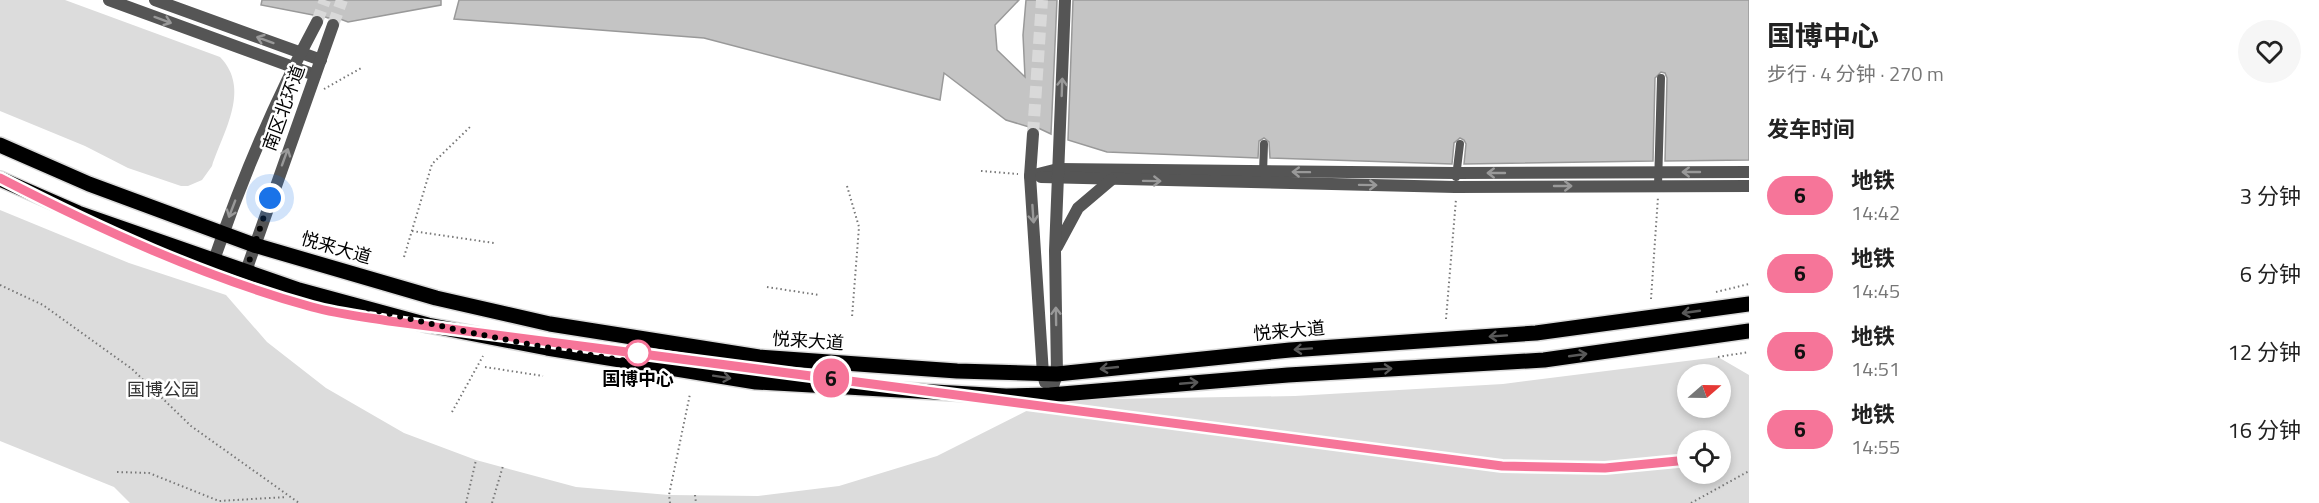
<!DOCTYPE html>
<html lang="zh">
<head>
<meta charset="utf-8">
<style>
  :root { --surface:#fff; --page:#f6f6f6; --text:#222; --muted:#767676 }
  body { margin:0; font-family:"Titillium Web","Noto Sans SC",sans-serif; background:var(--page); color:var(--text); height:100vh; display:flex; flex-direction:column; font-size:22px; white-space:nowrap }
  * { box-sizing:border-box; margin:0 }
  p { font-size:20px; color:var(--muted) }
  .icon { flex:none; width:33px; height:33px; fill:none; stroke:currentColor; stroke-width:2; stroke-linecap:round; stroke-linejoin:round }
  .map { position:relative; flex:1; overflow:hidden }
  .drawer { display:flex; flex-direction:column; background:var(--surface); width:570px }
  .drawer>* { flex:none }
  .badge { padding:0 12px; border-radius:20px; font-size:21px; line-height:39px }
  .needle { width:39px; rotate:70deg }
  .fabs { position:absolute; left:1677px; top:364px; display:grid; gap:12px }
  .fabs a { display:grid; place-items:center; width:54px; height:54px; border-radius:50%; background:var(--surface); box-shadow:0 3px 9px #0003; font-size:30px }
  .you { position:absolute; width:30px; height:30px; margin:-15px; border:4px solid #fff; border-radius:50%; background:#1a73e8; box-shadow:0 0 0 9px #1a73e833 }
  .map>.badge { position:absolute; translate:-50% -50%; box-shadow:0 0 0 3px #fff }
  h2 { padding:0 18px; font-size:22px; line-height:54px }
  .round { display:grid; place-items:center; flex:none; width:63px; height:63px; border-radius:32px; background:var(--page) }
  .summary { display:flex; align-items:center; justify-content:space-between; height:102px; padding:0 18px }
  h1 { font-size:28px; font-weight:700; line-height:45px }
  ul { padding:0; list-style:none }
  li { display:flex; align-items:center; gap:18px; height:78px; padding:0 18px }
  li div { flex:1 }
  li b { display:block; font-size:22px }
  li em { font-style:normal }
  li .badge { min-width:66px; font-weight:700; text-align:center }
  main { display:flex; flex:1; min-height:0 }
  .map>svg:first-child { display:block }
</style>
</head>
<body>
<main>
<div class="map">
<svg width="1749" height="503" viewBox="0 0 1749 503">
  <rect width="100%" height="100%" fill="#fff"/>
  <g fill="#dcdcdc" fill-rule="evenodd">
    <path d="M 0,0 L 65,0 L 220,57 C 251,89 224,130 212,166 L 202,180 L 188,186 L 181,186 L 128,168 L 85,146 L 0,111 Z"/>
    <path d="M 0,210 L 129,263 L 226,295 L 267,342 L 326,388 L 404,433 L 476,460 L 576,487 L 669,495 L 758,496 L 839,486 L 937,456 L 1048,400 L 1295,396 L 1503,384 L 1718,357 L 1749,375 L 1749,503 L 130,503 L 114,487 L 0,441 ZM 1688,375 L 1720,375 L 1720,408 L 1688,408 ZM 1688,441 L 1720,441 L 1720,474 L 1688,474 Z"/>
  </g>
  <g fill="#c4c4c4" stroke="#999" stroke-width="1.5">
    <path d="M 262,0 L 441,0 L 441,5 L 348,22 L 335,17 L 328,18 L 317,14 L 313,15 L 261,5 Z"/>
    <path d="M 459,0 L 1019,0 L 995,25 L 997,50 L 1025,77 L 1023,35 L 1026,0 L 1057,0 L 1051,134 L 1034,126 L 1029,127 L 1006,120 L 944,73 L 940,100 L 704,38 L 454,19 Z"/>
    <path d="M 1073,0 L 1749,0 L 1749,160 L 1665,161 L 1667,78 L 1665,73 L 1661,72 L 1655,78 L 1653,161 L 1464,164 L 1466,144 L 1464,140 L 1460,138 L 1454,143 L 1452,164 L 1270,158 L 1269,142 L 1264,138 L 1259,141 L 1258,158 L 1107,152 L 1068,140 Z"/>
  </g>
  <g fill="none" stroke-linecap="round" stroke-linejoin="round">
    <g stroke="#d9d9d9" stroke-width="12" stroke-dasharray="12 6" stroke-linecap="butt">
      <path d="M 317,22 L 325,0"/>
      <path d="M 333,25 L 342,0"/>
      <path d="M 1033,134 L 1042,0"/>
    </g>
    <g stroke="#dbdbdb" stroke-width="18">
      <g id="primary">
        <path d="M 0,145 L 89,184 L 254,245 L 436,298 L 550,324 L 759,357 L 957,371 L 1057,374 L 1290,350 L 1536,333 L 1749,304"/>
        <path d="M 0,179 L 78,213 L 299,290 L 428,325 L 547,348 L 756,382 L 1006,396 L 1050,395 L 1288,375 L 1544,360 L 1749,331"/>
      </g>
    </g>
    <g stroke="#777" stroke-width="2" stroke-dasharray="1.5 3" stroke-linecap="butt">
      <path d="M 324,89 L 363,67"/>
      <path d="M 981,171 L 1018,174"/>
      <path d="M 847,186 L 859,227 L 852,317"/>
      <path d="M 412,231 L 494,243"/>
      <path d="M 404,257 L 432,164 L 471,126"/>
      <path d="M 0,285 L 43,305 L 132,369 L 191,426 L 299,503"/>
      <path d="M 767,287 L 819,295"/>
      <path d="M 1716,292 L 1749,284"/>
      <path d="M 1651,299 L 1658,197"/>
      <path d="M 1446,319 L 1456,199"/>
      <path d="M 1718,357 L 1749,352"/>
      <path d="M 485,367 L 543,376"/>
      <path d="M 452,412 L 483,356"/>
      <path d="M 117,472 L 149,473 L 219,501 L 287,497"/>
      <path d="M 695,495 L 696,503"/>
      <path d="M 466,503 L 476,460"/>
      <path d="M 492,503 L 503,466"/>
      <path d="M 670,503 L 669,495 L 690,394"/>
      <path d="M 1691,503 L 1749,471"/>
    </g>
    <g stroke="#555" stroke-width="8">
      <path d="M 1263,173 L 1264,144"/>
      <path d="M 1456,177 L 1460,144"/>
      <path d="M 1658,186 L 1661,78"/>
    </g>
    <g stroke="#555" stroke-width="12">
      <path d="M 109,0 L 315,75"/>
      <path d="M 155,0 L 321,60"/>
      <path d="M 1033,134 L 1030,176 L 1043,374 L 1045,382"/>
      <path d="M 1030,176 L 1058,169 L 1456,173 L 1749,172"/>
      <path d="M 1041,177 L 1455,187 L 1749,186"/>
      <path d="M 1057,247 L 1078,208 L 1111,180"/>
      <path d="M 214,260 C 242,178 276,98 317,22"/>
      <path d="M 246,271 L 333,25"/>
      <path d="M 1050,395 L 1057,374 L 1055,251 L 1065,0"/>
    </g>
    <use href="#primary" stroke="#000" stroke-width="15"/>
  </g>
  <defs><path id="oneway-shaft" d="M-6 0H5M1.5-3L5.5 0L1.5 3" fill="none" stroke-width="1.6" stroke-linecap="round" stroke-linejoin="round" transform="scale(1.5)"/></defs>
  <g stroke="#999">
    <use href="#oneway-shaft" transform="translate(163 20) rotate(20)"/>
    <use href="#oneway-shaft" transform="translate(265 40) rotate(-160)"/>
    <use href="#oneway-shaft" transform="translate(1062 87) rotate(-88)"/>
    <use href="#oneway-shaft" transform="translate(285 157) rotate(-70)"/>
    <use href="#oneway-shaft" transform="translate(1301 172) rotate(-179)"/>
    <use href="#oneway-shaft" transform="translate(1691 172) rotate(180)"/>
    <use href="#oneway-shaft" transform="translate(1496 173) rotate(180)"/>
    <use href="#oneway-shaft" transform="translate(1152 181) rotate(1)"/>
    <use href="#oneway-shaft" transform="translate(1368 185) rotate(1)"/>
    <use href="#oneway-shaft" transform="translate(1563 186)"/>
    <use href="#oneway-shaft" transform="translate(232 209) rotate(111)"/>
    <use href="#oneway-shaft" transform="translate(1033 214) rotate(86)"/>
    <use href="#oneway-shaft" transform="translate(1056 316) rotate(-91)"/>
  </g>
  <g stroke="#595959">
    <use href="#oneway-shaft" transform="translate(1691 312) rotate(172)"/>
    <use href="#oneway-shaft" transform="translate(1498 336) rotate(176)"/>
    <use href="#oneway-shaft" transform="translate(1303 349) rotate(176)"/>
    <use href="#oneway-shaft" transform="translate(1578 355) rotate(-8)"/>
    <use href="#oneway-shaft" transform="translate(1109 368) rotate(174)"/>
    <use href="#oneway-shaft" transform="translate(1383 369) rotate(-3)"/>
    <use href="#oneway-shaft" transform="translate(722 377) rotate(9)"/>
    <use href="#oneway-shaft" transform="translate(1189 383) rotate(-5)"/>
  </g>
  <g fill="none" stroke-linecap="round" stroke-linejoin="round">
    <g stroke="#fff" stroke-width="14">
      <path id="line" d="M 0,178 C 99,229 204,277 312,307 C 337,314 364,317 389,321 L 1502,466 L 1605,468 L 1688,460"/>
    </g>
    <use href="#line" stroke="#f67599" stroke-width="9"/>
    <path stroke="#000" stroke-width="6" stroke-dasharray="0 10.8" d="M 270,198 L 246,271 C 374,316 506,342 640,363 L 638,353"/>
  </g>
  <circle fill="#fff" stroke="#f67599" stroke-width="3" cx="638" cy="353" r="12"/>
  <g text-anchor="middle" stroke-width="5" stroke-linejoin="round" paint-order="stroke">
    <g font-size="18" fill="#000" stroke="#fff">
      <text transform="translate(284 108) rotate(-70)" y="6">南区北环道</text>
      <text transform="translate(336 248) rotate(16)" y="6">悦来大道</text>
      <text transform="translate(1289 331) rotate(-5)" y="6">悦来大道</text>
      <text transform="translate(808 341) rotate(4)" y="6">悦来大道</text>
    </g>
    <g font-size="18" font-weight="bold" fill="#000" stroke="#fff">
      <text x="638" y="385">国博中心</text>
    </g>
    <g font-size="18" fill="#333" stroke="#fff">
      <text x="163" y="396">国博公园</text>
    </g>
  </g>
</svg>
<div class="fabs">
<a><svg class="needle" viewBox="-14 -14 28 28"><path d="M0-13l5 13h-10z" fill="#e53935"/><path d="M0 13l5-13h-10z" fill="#767676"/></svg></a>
<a><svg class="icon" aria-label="locate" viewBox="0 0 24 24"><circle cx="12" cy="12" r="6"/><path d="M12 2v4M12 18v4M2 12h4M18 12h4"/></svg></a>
</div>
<div class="you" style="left:270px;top:198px"></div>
<b class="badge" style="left:831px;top:378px;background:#f67599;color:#111">6</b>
</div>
<section class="drawer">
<div class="summary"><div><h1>国博中心</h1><p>步行 · 4 分钟 · 270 m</p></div><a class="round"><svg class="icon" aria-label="heart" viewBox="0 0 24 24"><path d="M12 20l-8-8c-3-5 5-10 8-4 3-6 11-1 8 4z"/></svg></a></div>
<h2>发车时间</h2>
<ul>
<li><span class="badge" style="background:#f67599;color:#111">6</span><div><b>地铁</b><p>14:42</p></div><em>3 分钟</em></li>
<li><span class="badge" style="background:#f67599;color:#111">6</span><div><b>地铁</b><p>14:45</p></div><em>6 分钟</em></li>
<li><span class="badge" style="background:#f67599;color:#111">6</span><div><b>地铁</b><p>14:51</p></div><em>12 分钟</em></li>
<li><span class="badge" style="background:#f67599;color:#111">6</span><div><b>地铁</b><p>14:55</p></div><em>16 分钟</em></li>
</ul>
</section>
</main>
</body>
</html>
